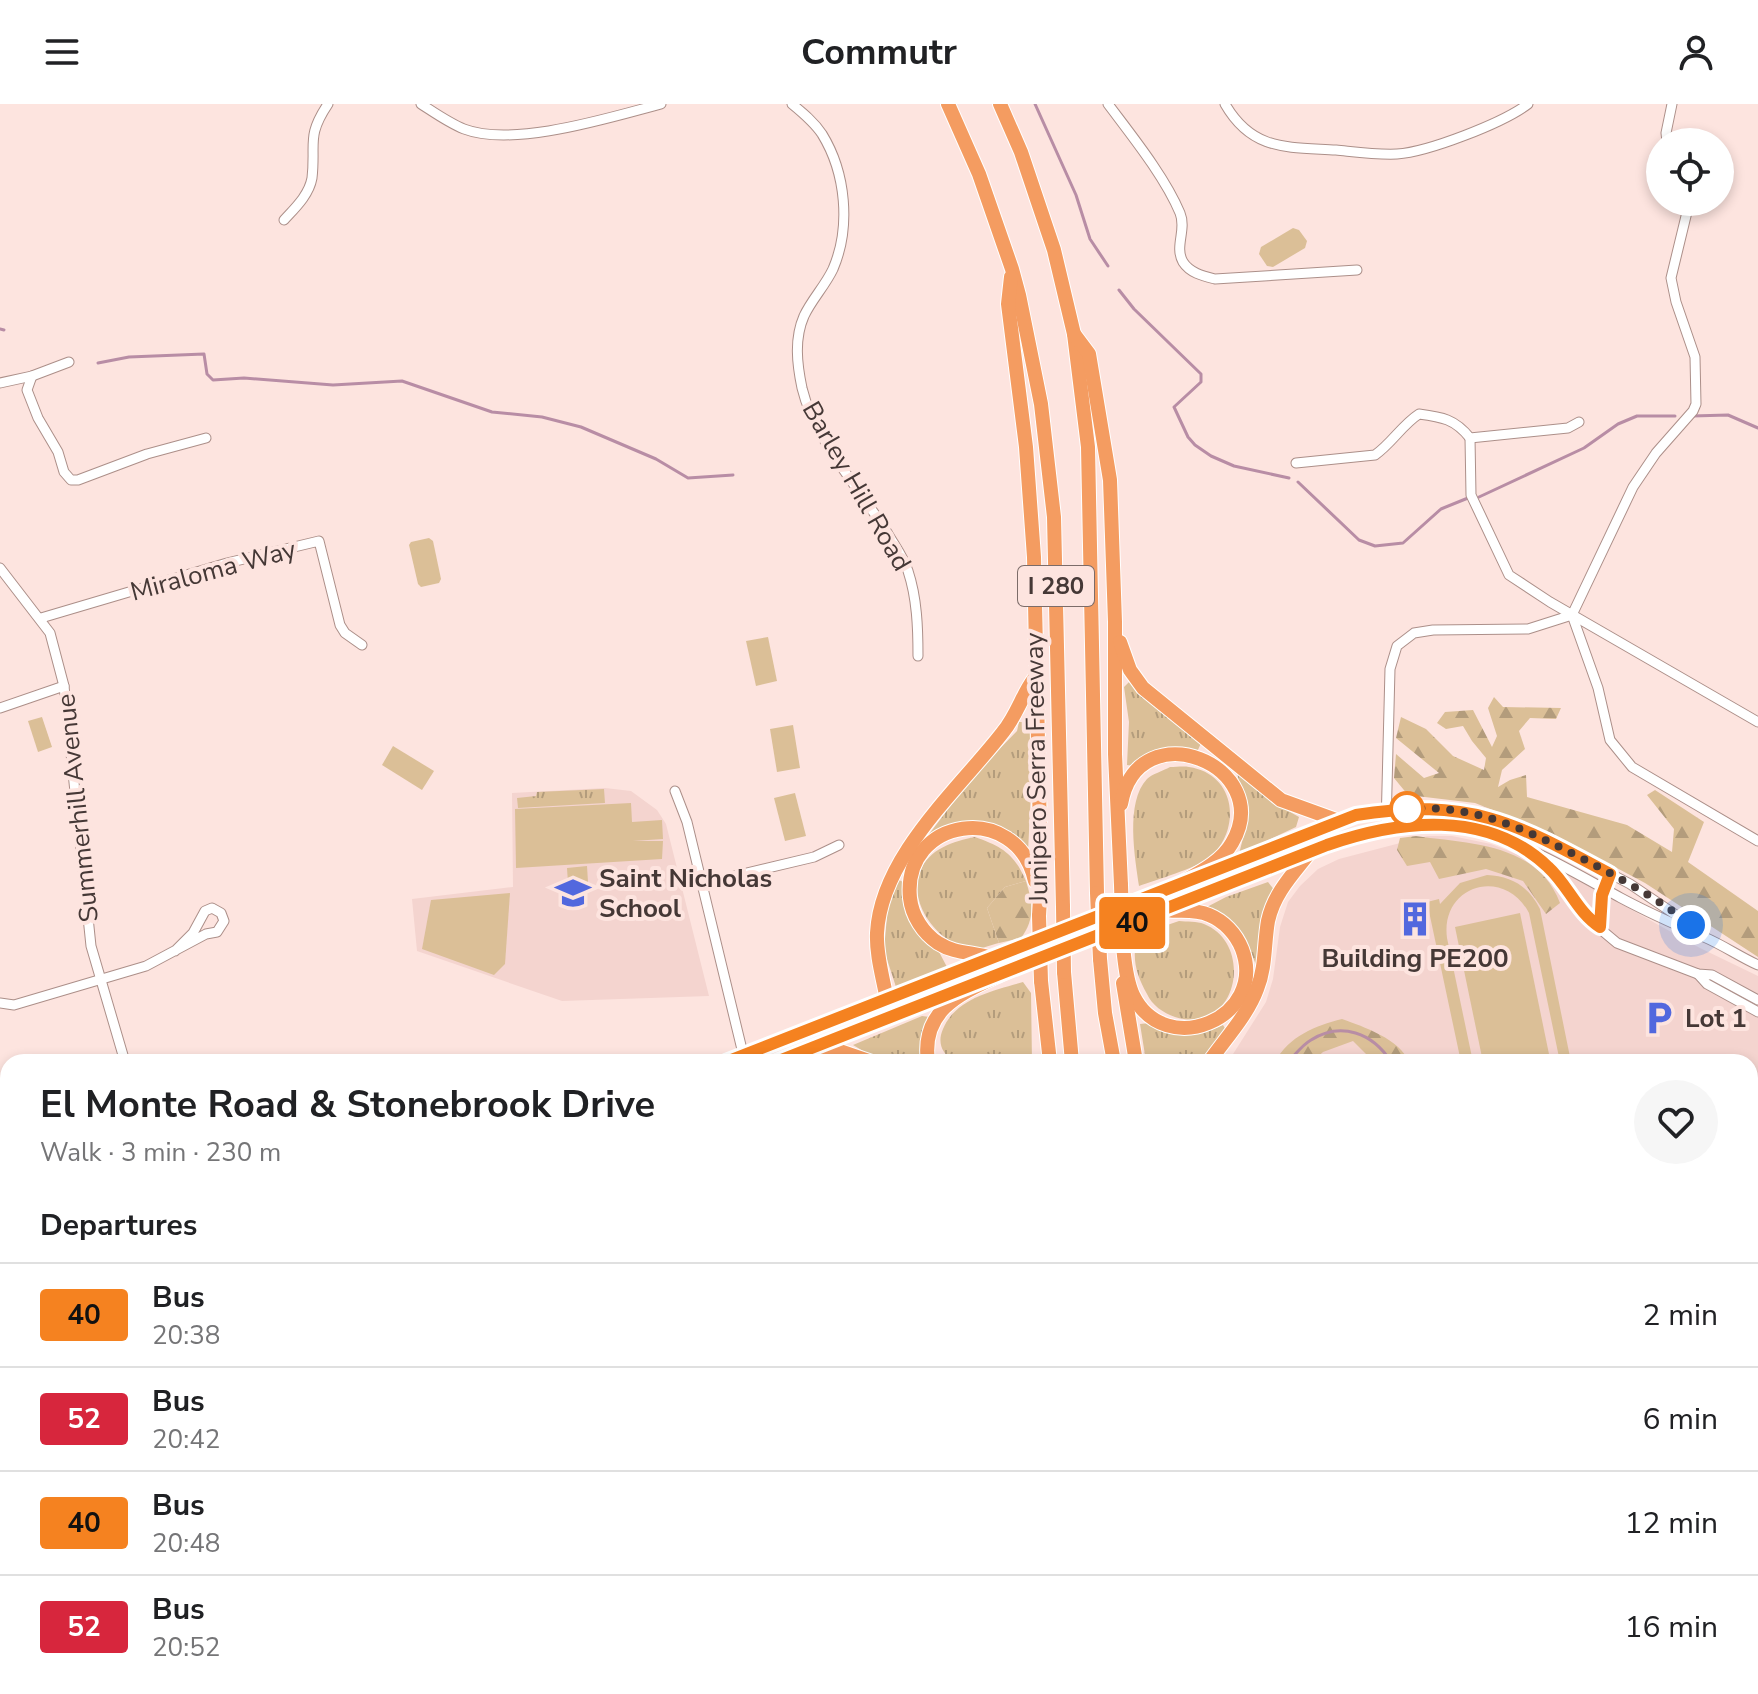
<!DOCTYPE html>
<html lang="en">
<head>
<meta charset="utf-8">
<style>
  :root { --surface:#fff; --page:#f6f6f6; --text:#202124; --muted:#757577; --line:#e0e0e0 }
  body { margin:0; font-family:"Nunito Sans",sans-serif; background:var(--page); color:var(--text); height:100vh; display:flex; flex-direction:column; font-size:30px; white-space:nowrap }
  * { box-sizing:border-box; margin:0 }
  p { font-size:26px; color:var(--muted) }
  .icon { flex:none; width:44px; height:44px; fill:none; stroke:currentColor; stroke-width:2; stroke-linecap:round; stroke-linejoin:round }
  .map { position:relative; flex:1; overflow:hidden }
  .details { position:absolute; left:0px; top:950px; width:1758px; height:640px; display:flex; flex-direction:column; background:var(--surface); border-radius:24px 24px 0 0; box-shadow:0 4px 12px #0003 }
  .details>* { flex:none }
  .badge { padding:0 16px; border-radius:6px; font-size:28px; line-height:52px }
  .controls { position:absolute; left:1646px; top:24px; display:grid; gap:16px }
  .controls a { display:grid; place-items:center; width:88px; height:88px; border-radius:50%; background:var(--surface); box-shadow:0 4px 12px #0003; font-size:40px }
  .you { position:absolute; width:40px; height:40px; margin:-20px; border:6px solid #fff; border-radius:50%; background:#1a73e8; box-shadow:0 0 0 12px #1a73e833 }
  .map>.badge { position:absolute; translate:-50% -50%; box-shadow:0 0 0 4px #fff }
  h2 { padding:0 40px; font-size:30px; line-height:72px }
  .round { display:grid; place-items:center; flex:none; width:84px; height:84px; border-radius:42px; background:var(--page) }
  .overview { display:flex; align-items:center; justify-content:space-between; height:136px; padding:0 40px }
  h1 { font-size:38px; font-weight:700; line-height:60px }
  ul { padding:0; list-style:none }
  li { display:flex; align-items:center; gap:24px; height:104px; padding:0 40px; border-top:2px solid var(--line) }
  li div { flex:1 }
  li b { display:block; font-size:30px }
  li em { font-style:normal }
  li .badge { min-width:88px; font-weight:700; text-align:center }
  header { display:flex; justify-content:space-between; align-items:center; height:104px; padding:0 40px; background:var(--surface); font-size:36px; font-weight:700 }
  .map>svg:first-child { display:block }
</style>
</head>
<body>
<header><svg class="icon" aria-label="menu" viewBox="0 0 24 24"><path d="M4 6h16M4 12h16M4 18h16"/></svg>Commutr<svg class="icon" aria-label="person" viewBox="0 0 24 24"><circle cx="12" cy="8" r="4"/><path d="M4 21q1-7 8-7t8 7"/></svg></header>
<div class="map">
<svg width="1758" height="1590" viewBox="0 0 1758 1590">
  <defs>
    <pattern id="grass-tufts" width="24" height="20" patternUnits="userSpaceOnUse" patternTransform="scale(2)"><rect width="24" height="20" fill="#dbbf97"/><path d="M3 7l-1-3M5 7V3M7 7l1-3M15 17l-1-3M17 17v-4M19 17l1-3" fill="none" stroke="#b39c7c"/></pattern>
    <pattern id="forest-firs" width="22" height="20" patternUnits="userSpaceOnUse" patternTransform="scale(2)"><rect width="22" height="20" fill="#dbbf97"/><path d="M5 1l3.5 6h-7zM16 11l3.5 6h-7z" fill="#b39c7c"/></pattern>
  </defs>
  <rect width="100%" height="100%" fill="#fde4df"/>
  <g fill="#f4d4cf">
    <path d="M 605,684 L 631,687 L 657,706 L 666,720 L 709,892 L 562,897 L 417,847 L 412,795 L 513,783 L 512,689 Z"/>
    <path d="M 1427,732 L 1452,732 L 1491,740 L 1567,770 L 1700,844 L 1758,872 L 1758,1590 L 1612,1590 L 1599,1582 L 1750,1582 L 1750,958 L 1228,958 L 1266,898 L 1273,875 L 1280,823 L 1288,798 L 1300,782 L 1318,765 L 1339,755 Z"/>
  </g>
  <g fill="url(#grass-tufts)">
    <path d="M 1131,576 L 1202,637 L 1197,648 L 1141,663 L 1127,661 L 1129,618 L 1124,583 Z"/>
    <path d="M 1019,618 L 1030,618 L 1032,667 L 1028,748 L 975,719 L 917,746 L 974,671 L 1017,627 Z"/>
    <path d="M 1170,663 C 1176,663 1184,662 1189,663 C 1237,670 1242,727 1209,754 C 1196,764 1156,776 1139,782 C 1135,754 1125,698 1147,675 C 1152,670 1163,667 1170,663 Z"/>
    <path d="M 1237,668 L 1283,704 L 1299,713 L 1296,723 L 1239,750 L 1247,718 Z"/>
    <path d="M 604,685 L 605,699 L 518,704 L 517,694 L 536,692 L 537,688 Z"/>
    <path d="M 975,733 C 1003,743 1014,750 1026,777 L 1005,783 L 987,804 L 999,839 C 991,841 981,845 974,845 C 941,843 907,801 920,768 C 928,745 954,737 975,733 Z"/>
    <path d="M 899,776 L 903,778 L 903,792 L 912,821 L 938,846 L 947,863 L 896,883 L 884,846 L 888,801 Z"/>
    <path d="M 1268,778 L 1275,787 L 1258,866 C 1244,828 1238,825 1205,804 L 1226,793 Z"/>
    <path d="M 1179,817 C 1187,818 1197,817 1204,820 C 1255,840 1238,932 1175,913 C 1163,909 1152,901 1147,890 C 1136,870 1131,853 1138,831 Z"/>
    <path d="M 1023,878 L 1031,889 L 1032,958 L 953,958 C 942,948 937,939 943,925 C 956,894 993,887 1023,878 Z"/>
    <path d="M 922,912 L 930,913 L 924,958 L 882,958 L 853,941 Z"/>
    <path d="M 1150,919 C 1179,932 1193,935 1223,921 L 1226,926 L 1205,958 L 1148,958 L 1145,951 L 1140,920 Z"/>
  </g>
  <g fill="url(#forest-firs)">
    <path d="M 1494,593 L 1503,603 L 1561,604 L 1556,615 L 1530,614 L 1519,627 L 1525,645 L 1502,666 L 1498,683 L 1510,676 L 1526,671 L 1527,693 L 1627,721 L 1672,748 L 1674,725 L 1647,691 L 1655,686 L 1704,718 L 1688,758 L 1758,807 L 1758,853 L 1645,779 L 1551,729 L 1475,699 L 1408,691 L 1394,674 L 1396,650 L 1424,674 L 1439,669 L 1396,634 L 1401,613 L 1426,625 L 1453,652 L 1484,666 L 1486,654 L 1472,637 L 1463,622 L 1446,625 L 1437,619 L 1445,608 L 1473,606 L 1492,643 L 1497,632 L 1488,604 Z"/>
    <path d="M 1416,732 C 1471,740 1537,739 1560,799 L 1546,810 L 1523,777 L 1486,765 L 1439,775 L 1430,758 L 1407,762 L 1397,746 L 1400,734 Z"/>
    <path d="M 1026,777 C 1033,799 1035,815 1021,834 L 999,839 L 987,804 L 1005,783 Z"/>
    <path d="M 1342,915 C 1364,923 1400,935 1409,958 L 1374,958 L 1353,937 L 1323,948 L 1312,958 L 1275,958 C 1289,932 1315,922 1342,915 Z"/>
    <path d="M 1752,980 L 1758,983 L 1758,1009 L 1750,1015 Z"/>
    <path d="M 1758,1030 L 1758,1068 L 1750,1067 L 1750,1032 Z"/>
    <path d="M 1750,1194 L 1758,1195 L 1758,1234 L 1750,1233 Z"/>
    <path d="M 383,1582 L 556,1582 L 555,1590 L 367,1590 Z"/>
    <path d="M 1369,1582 L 1418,1582 L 1423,1586 L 1420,1590 L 1385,1590 Z"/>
    <path d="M 1590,1582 L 1650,1582 L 1670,1590 L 1604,1590 Z"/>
  </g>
  <g fill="#dbbf97">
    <path d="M 1293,124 L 1299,126 L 1307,137 L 1305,144 L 1273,163 L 1267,162 L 1259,150 L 1261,143 Z"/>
    <path d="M 429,434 L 433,437 L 441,475 L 439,479 L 421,483 L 418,480 L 409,441 L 411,438 Z"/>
    <path d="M 768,533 L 777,577 L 756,582 L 746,537 Z"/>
    <path d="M 42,613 L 52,643 L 38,648 L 28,617 Z"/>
    <path d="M 793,621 L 800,664 L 777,668 L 770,625 Z"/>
    <path d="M 393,642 L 434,667 L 422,686 L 382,661 Z"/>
    <path d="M 795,689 L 806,732 L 785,737 L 774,694 Z"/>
    <path d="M 631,699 L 632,718 L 662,716 L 663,735 L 633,737 L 663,737 L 662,755 L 516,764 L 515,705 Z"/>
    <path d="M 587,762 L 588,778 L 568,779 L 567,764 Z"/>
    <path d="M 1487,771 C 1512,772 1529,783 1540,805 L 1571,958 L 1560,958 L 1529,809 C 1504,762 1440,781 1447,834 L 1473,958 L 1461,958 L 1427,798 L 1439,795 L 1440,800 L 1460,779 Z"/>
    <path d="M 510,789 L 505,860 L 494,871 L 422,845 L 431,796 Z"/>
    <path d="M 1520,809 L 1550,955 L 1537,958 L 1483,958 L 1455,823 Z"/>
  </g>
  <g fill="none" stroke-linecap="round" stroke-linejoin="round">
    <g stroke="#b88da5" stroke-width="3">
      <path d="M 1035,0 L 1076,91 L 1090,135 L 1108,162"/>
      <path d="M 1119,186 L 1134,205 L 1201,270 L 1201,278 L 1174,303 L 1188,333 L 1195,341 L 1211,352 L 1234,362 L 1289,374"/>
      <path d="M 0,225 L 4,226"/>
      <path d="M 98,259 L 129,253 L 204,250 L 207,270 L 213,276 L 244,274 L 333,281 L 402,277 L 492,308 L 542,313 L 581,323 L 656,355 L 688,374 L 733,371"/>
      <path d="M 1692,312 L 1728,311 L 1758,324"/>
      <path d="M 1298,378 L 1359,436 L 1375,442 L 1403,439 L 1441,405 L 1468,394"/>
      <path d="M 1479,393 L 1584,344 L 1618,320 L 1637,312 L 1675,312"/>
      <path d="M 1288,958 C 1295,951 1302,941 1311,936 C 1341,917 1373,929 1391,958"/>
      <path d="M 1750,995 L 1758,994"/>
      <path d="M 1622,1582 L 1641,1590"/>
      <path d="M 445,1590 L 449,1582"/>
    </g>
    <g stroke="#ac8f89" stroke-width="11">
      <g id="minor">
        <path d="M 421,0 C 435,9 449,19 464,25 C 514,44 611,13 661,0"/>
        <path d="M 792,0 C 803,9 814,18 822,30 C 846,69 851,123 833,165 C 825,182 812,195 804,212 C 794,235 797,260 802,284 C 814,335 860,385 888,430 C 895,442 904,454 908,467 C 917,494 918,524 918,552"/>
        <path d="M 1108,0 C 1132,32 1165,73 1180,109 C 1187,126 1174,142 1183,158 C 1190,169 1203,172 1215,175 L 1357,166"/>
        <path d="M 1225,0 C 1252,47 1287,43 1336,46 C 1356,48 1377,51 1397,50 C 1428,48 1503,19 1528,0"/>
        <path d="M 1667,38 L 1666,29 L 1672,0"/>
        <path d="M 284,116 C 295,104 309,91 312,74 C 316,39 306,33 328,0"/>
        <path d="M 32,272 L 27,286 L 38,314 L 58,348 L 64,368 L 71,376 L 78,376 L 147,350 L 206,334"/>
        <path d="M 0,279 L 32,272 L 69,258"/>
        <path d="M 1470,334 L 1471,391 L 1509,471 L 1550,498 L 1758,618"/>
        <path d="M 1296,359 L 1375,351 C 1392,339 1402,321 1419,310 C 1442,313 1455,315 1470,334 L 1568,324 L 1579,318"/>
        <path d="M 0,464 L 50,529 L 64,582 L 91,842 L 125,958"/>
        <path d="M 1572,511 L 1598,584 L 1610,636 L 1632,663 L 1758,737"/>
        <path d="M 41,514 L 227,459 L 319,437 L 340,521 L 345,529 L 362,541"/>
        <path d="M 0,604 L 64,582"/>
        <path d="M 675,687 L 687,718 L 745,958"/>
        <path d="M 1386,723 L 1390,565 L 1397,542 L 1414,529 L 1433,526 L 1528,525 L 1572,511 L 1633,383 L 1656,349 L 1693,307 L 1696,300 L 1695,253 L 1676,198 L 1671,174 L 1687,108 L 1685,98"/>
        <path d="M 1537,753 L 1563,779 L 1586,813 L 1617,839 L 1698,870 L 1712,871 L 1758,896"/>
        <path d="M 1207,770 L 1356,711 L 1420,704 L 1462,707 L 1501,716 L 1539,732 L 1630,780 L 1698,826"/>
        <path d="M 701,780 L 814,753 L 839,741"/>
        <path d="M 1172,803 L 1358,730 C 1464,700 1533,746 1621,794 C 1649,809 1676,821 1704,833 C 1723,841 1740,853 1758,861"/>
        <path d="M 1600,823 L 1602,791 L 1610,770"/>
        <path d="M 1698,870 L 1707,880 L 1758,908"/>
        <path d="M 0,899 L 14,901 L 146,862 L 206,830 L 217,828 L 224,817 L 221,809 L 212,804 L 205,807 L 193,829 L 175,847"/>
        <path d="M 1750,1022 L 1758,1019"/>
        <path d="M 1750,1432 L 1758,1443"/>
        <path d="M 0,1541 L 8,1551"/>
        <path d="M 33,1582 L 40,1590"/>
        <path d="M 1290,1582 L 1328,1584 L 1357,1590"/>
        <path d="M 923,1590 L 923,1582"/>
      </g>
    </g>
    <g stroke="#fff" stroke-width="14">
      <g id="major">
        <path d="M 1003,869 L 1166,806"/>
        <path d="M 726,958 L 1174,783"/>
        <path d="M 777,958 L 963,885"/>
        <path d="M 0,1337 L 8,1333"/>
        <path d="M 0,1356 L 8,1351"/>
      </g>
    </g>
    <g stroke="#fff" stroke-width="16">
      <g id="highway">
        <path d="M 948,0 L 979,70 L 1012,165 L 1019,191 L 1041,300 L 1054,413 L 1063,803"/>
        <path d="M 1000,0 L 1021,48 L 1054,146 L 1074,230 L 1088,343 L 1097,789"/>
        <path d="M 1011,173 L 1008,200 L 1026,343 L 1034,453 L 1041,776 L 1039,812"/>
        <path d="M 1074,230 L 1089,250 L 1110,376 L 1115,518 L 1115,650 L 1121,781"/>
        <path d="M 1120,538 L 1130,566 L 1143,584 L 1281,696 L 1339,717"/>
        <path d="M 1121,700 C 1138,605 1277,662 1232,739 C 1220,760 1194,771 1174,783"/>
        <path d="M 1123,843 C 1125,859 1126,876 1133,891 C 1165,957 1268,914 1242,845 C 1236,830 1224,817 1209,811 C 1195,805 1180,808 1166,806"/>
        <path d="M 991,854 C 973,848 955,850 938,839 C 923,829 912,812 910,794 C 902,713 1017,696 1035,777"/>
        <path d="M 1100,855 L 1105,909 L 1114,958"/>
        <path d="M 1064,868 L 1072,958"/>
        <path d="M 1041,877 L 1050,958"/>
        <path d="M 1123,879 L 1136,958"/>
        <path d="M 887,896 C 883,874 876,851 877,829 C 881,752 959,685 1003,628 C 1017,611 1022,591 1034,575"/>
        <path d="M 812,944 L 843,948 L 872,958"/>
        <path d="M 928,958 C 920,901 968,887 1010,866"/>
        <path d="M 1209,958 C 1225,935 1247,912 1257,885 C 1266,863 1264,840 1268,817 C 1274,789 1293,770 1310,748"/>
        <path d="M 1454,1582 L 1465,1590"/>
        <path d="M 1565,1582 L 1578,1590"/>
      </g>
    </g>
    <use href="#minor" stroke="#fff" stroke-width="9"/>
    <use href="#major" stroke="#f8c4a0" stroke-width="12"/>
    <use href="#highway" stroke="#f49c61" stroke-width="14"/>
    <g stroke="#fff" stroke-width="16" stroke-linecap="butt">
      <g id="highway-bridge">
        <path d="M 1121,781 L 1123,843"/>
        <path d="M 1097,789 L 1100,855"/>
        <path d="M 1063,803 L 1064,868"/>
        <path d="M 1039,812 L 1041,877"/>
      </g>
    </g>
    <use href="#highway-bridge" stroke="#f49c61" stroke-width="14"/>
  </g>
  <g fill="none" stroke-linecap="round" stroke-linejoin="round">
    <g stroke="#fff" stroke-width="18">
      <path id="line" d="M 726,958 L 1356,711 C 1469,693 1514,718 1610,770 L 1602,791 L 1600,823 C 1577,808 1568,781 1548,763 C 1487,705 1399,716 1327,741 L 776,958"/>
    </g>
    <use href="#line" stroke="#f58220" stroke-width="12"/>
    <path stroke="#453836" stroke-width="8" stroke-dasharray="0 14.4" d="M 1407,705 C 1474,699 1529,727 1587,757 C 1623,776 1659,795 1691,821"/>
  </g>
  <defs>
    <g id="school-bare" transform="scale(2.76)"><path d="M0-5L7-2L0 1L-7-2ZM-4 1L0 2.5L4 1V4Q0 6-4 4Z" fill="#5268de" stroke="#fde4df" stroke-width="2.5" paint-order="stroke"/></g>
    <g id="building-bare" transform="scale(2.76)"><path d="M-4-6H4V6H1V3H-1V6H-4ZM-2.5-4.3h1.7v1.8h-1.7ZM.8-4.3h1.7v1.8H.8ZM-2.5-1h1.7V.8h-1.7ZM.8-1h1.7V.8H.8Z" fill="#5268de" stroke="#fde4df" stroke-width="2.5" paint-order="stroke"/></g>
    <g id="parking-bare" transform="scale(2.76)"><path d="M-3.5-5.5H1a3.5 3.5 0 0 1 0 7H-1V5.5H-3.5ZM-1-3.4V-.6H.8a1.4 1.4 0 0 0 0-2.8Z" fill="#5268de" stroke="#fde4df" stroke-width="2.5" paint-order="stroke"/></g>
  </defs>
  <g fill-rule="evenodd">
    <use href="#school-bare" x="573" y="789"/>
    <use href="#building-bare" x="1415" y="815"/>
    <use href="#parking-bare" x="1659" y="914"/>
  </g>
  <circle fill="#fff" stroke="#f58220" stroke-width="4" cx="1407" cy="705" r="16"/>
  <g text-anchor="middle" stroke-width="8" stroke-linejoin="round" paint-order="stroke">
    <rect fill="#fde4df" stroke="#7c6c69" stroke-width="2" x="1018" y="462" width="76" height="40" rx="6"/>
    <g font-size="24" font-weight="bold" fill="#453836">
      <text x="1056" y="490">I 280</text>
    </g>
    <g font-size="26" fill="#453836" stroke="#fde4df">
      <text transform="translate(857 382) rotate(60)" y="9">Barley Hill Road</text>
      <text transform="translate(213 466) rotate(-15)" y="9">Miraloma Way</text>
      <text transform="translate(1036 664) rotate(-91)" y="9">Junipero Serra Freeway</text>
      <text transform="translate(77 704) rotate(-96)" y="9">Summerhill Avenue</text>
    </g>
    <g font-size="26" font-weight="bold" fill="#453836" stroke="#fde4df" text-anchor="start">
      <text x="599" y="783">Saint Nicholas<tspan x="599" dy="30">School</tspan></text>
      <text x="1415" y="863" text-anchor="middle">Building PE200</text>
      <text x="1685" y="923">Lot 1</text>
    </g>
  </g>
</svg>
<div class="controls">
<a><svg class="icon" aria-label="locate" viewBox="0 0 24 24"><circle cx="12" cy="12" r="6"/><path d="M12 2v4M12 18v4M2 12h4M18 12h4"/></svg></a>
</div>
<div class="you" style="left:1691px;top:821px"></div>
<b class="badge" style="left:1132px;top:819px;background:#f58220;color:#111">40</b>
<section class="details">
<div class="overview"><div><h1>El Monte Road &amp; Stonebrook Drive</h1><p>Walk · 3 min · 230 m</p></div><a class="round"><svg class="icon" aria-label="heart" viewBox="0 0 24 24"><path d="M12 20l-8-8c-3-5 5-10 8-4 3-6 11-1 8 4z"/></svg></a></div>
<h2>Departures</h2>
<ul>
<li><span class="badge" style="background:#f58220;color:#111">40</span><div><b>Bus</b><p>20:38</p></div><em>2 min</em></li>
<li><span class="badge" style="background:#d7263d;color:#fff">52</span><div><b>Bus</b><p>20:42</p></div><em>6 min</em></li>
<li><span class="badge" style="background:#f58220;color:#111">40</span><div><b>Bus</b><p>20:48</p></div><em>12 min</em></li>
<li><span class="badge" style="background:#d7263d;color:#fff">52</span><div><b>Bus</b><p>20:52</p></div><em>16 min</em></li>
</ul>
</section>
</div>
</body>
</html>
